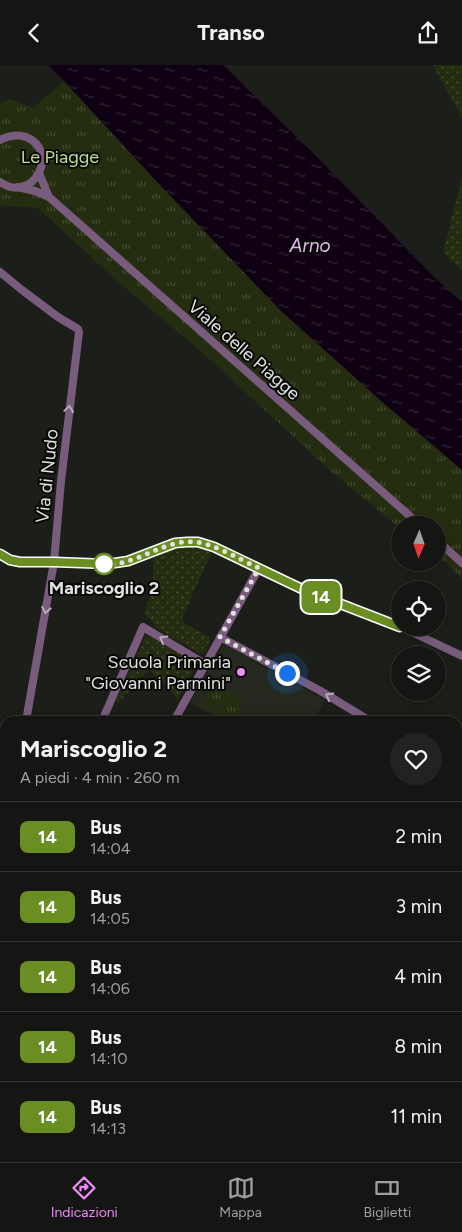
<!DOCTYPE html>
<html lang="it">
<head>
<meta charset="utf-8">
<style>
  :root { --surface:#151613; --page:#222321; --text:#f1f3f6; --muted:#9d9fa0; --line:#343533; --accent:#ec8cfa }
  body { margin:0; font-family:Figtree,sans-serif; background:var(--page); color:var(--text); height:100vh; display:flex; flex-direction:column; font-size:19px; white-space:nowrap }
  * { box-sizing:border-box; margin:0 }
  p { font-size:16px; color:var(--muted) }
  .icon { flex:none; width:28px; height:28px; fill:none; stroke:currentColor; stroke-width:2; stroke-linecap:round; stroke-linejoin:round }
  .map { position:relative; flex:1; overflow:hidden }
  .side { position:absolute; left:0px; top:651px; width:462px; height:446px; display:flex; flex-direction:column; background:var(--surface); border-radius:15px 15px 0 0; box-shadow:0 2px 12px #0003,0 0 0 1px var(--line) }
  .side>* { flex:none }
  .badge { padding:0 10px; border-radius:8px; font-size:18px; line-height:32px }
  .needle { width:32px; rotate:182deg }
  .fabs { position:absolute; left:391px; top:451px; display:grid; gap:10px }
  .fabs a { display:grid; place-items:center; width:55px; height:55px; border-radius:50%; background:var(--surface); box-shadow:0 2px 12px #0003,0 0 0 1px var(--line); font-size:25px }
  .you { position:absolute; width:25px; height:25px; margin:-12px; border:4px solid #fff; border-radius:50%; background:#1a73e8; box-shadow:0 0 0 8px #1a73e833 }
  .map>.badge { position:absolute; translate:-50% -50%; box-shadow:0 0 0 2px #fff }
  .round { display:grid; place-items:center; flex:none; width:52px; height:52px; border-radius:26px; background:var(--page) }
  .summary { display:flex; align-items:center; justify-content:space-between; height:85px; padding:0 20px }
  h1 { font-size:24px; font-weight:700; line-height:38px }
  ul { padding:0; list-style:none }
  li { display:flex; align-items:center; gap:15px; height:70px; padding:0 20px; border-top:1px solid var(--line) }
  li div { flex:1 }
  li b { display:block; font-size:19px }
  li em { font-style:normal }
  li .badge { min-width:55px; font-weight:700; text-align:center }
  header { display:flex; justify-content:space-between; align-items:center; height:65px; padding:0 20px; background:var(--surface); font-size:22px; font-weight:700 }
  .tabs { display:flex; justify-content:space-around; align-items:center; height:70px; border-top:1px solid var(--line); background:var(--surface); font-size:14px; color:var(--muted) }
  .tabs a { display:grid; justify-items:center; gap:2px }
  .tabs .current { color:var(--accent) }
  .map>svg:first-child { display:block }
</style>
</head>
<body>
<header><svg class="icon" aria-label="back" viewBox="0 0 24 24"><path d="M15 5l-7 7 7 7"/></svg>Transo<svg class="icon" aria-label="share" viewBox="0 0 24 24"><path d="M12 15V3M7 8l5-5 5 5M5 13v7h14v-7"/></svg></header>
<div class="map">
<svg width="462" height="1097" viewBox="0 0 462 1097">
  <defs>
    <pattern id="grass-dots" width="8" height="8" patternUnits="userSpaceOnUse" patternTransform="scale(1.25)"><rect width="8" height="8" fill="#252d10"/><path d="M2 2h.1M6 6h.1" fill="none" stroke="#444b32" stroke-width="1.8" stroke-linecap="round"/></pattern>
    <pattern id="park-tufts" width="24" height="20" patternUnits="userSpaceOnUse" patternTransform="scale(1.25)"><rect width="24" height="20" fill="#252d10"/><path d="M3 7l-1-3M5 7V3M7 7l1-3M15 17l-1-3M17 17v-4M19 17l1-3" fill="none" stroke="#444b32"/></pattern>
    <pattern id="water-ripples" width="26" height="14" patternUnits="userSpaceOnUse" patternTransform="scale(1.25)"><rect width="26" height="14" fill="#100014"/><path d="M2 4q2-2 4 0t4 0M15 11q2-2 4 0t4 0" fill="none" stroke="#322536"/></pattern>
  </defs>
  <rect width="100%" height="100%" fill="#1c1e19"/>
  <path fill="#25281e" d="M 223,579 L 325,635 L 313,656 L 224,656 L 190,638 Z"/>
  <g fill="url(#grass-dots)">
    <path d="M 433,0 L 462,0 L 462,53 Z"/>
    <path d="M 462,112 L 462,205 L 443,188 Z"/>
    <path d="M 193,480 L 203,482 L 212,486 L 182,553 L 184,558 L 211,573 L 205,588 L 201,589 L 156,563 L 150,554 L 144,549 L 153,524 L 153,491 C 166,484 178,481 193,480 Z"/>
    <path d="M 146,570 L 198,598 L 178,634 L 149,604 L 118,638 L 116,636 Z"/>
    <path d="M 0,783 L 5,785 L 5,852 L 0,850 Z"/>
    <path d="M 462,1003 L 462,1097 L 416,1097 L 418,1093 L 458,1092 L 458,1012 Z"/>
  </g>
  <g fill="url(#park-tufts)">
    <path d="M 64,16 L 159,119 L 380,335 L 462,405 L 462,513 L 438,491 L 438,460 L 400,460 L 400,463 L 333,408 L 204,289 L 117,216 L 38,143 L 0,140 L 0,41 L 2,38 L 10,34 L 33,43 Z"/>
    <path d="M 214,620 L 244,636 L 234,656 L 231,656 L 203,641 Z"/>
    <path d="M 0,1063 L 5,1065 L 5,1092 L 55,1093 L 64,1097 L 0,1097 Z"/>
  </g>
  <path fill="url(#water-ripples)" d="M 48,0 L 223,0 L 315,90 L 434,212 L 462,237 L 462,405 L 380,335 L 281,246 L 159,119 L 64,16 Z"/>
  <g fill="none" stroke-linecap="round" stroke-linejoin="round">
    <g stroke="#795c7d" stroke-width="8">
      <path d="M 0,75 C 8,71 17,69 26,72 C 61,86 33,140 0,117"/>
      <path d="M 39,108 L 49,132"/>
      <path d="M 18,122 L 35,126 L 49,132 L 420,460"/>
      <path d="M 0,207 L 22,225 L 58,252 L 78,264 L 79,267 L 61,416 L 54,497 L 26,656"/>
      <path d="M 438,476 L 462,498"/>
      <path d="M 0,489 L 10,495 L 20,497 L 54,497 L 108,499 L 128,496 L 175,478 L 187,477 L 198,477 L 214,482 L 303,524 L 400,562"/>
      <path d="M 401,562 L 462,591"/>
      <path d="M 220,572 L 319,625 L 370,656"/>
      <path d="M 102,656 L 143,562 L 205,599"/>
      <path d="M 174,656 L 259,503"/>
      <path d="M 0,669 L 5,669"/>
      <path d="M 458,684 L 462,676"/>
      <path d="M 458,734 L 462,737"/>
      <path d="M 458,863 L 462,867"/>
      <path d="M 0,887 L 5,889"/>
      <path d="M 0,961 L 5,953"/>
      <path d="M 458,993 L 462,984"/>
      <path d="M 139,1097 L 142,1092"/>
      <path d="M 407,1097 L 409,1092"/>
    </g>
    <g stroke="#ae80b4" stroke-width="10">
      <path d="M 0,1041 L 5,1043"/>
      <path d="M 0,1054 L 5,1057"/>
      <path d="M 71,1092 L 80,1097"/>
      <path d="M 96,1092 L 105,1097"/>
    </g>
  </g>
  <defs><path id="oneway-chevron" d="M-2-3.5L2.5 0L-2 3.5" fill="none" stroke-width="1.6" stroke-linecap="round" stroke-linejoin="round" transform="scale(1.25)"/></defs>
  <g stroke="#b7acb8">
    <use href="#oneway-chevron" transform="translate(69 344) rotate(-82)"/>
    <use href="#oneway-chevron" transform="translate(46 545) rotate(100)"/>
    <use href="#oneway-chevron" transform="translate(163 574) rotate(-150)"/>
    <use href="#oneway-chevron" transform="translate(329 631) rotate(-150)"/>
  </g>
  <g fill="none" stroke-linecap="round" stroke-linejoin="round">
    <g stroke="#fff" stroke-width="11">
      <path id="line" d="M 0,489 L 10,495 L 20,497 L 54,497 L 108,499 L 128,496 L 175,478 L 187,477 L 198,477 L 214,482 L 302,524 L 400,562"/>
    </g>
    <use href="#line" stroke="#6b8e23" stroke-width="8"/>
    <path stroke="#e1e2df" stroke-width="5" stroke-dasharray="0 9" d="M 104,499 C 136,502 162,474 194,477 C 214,478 240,495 259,503 L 220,572 L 287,608"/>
  </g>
  <circle fill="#fff" stroke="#6b8e23" stroke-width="2.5" cx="104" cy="499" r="10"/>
  <circle fill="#ec8cfa" stroke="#070806" stroke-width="2" cx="241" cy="607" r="5"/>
  <g text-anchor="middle" stroke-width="4" stroke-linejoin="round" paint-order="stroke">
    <g font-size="18" fill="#c4db8d" stroke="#070806">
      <text x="60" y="98">Le Piagge</text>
    </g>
    <g font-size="18" fill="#e1e2df" stroke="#070806">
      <text transform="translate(244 285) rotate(41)" y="6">Viale delle Piagge</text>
      <text transform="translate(47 411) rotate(-84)" y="6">Via di Nudo</text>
    </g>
    <g font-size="18" font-weight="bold" fill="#e1e2df" stroke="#070806">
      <text x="104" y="529">Mariscoglio 2</text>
    </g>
    <g font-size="18" fill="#e1e2df" stroke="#070806" text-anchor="end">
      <text x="231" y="603">Scuola Primaria<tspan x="231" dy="21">"Giovanni Parmini"</tspan></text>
    </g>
    <g font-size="19" font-style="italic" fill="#ebb4f3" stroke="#070806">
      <text x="310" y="187">Arno</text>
    </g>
  </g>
</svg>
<div class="fabs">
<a><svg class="needle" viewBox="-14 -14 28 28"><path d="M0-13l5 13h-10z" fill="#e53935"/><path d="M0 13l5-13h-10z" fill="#9d9fa0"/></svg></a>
<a><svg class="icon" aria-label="locate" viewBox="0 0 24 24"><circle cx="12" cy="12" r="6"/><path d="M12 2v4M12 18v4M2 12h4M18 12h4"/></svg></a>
<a><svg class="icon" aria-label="layers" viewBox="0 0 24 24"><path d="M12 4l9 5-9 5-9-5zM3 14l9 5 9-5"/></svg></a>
</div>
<div class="you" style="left:287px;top:608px"></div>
<b class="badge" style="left:321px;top:532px;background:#6b8e23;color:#fff">14</b>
<section class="side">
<div class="summary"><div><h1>Mariscoglio 2</h1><p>A piedi · 4 min · 260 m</p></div><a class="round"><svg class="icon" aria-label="heart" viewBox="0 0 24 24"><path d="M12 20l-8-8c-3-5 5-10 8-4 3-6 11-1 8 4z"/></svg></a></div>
<ul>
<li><span class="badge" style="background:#6b8e23;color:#fff">14</span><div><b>Bus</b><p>14:04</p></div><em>2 min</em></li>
<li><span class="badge" style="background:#6b8e23;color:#fff">14</span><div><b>Bus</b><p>14:05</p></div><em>3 min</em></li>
<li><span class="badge" style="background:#6b8e23;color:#fff">14</span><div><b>Bus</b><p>14:06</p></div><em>4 min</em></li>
<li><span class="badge" style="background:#6b8e23;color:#fff">14</span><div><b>Bus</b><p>14:10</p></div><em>8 min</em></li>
<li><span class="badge" style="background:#6b8e23;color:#fff">14</span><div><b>Bus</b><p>14:13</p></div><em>11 min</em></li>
</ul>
</section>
</div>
<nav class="tabs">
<a class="current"><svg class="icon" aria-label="directions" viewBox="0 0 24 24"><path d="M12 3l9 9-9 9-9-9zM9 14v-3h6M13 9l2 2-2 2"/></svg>Indicazioni</a>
<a><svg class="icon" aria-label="map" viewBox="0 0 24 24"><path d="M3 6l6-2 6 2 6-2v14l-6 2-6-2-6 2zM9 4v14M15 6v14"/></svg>Mappa</a>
<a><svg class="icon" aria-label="tickets" viewBox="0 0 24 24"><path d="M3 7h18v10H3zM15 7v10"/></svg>Biglietti</a>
</nav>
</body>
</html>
